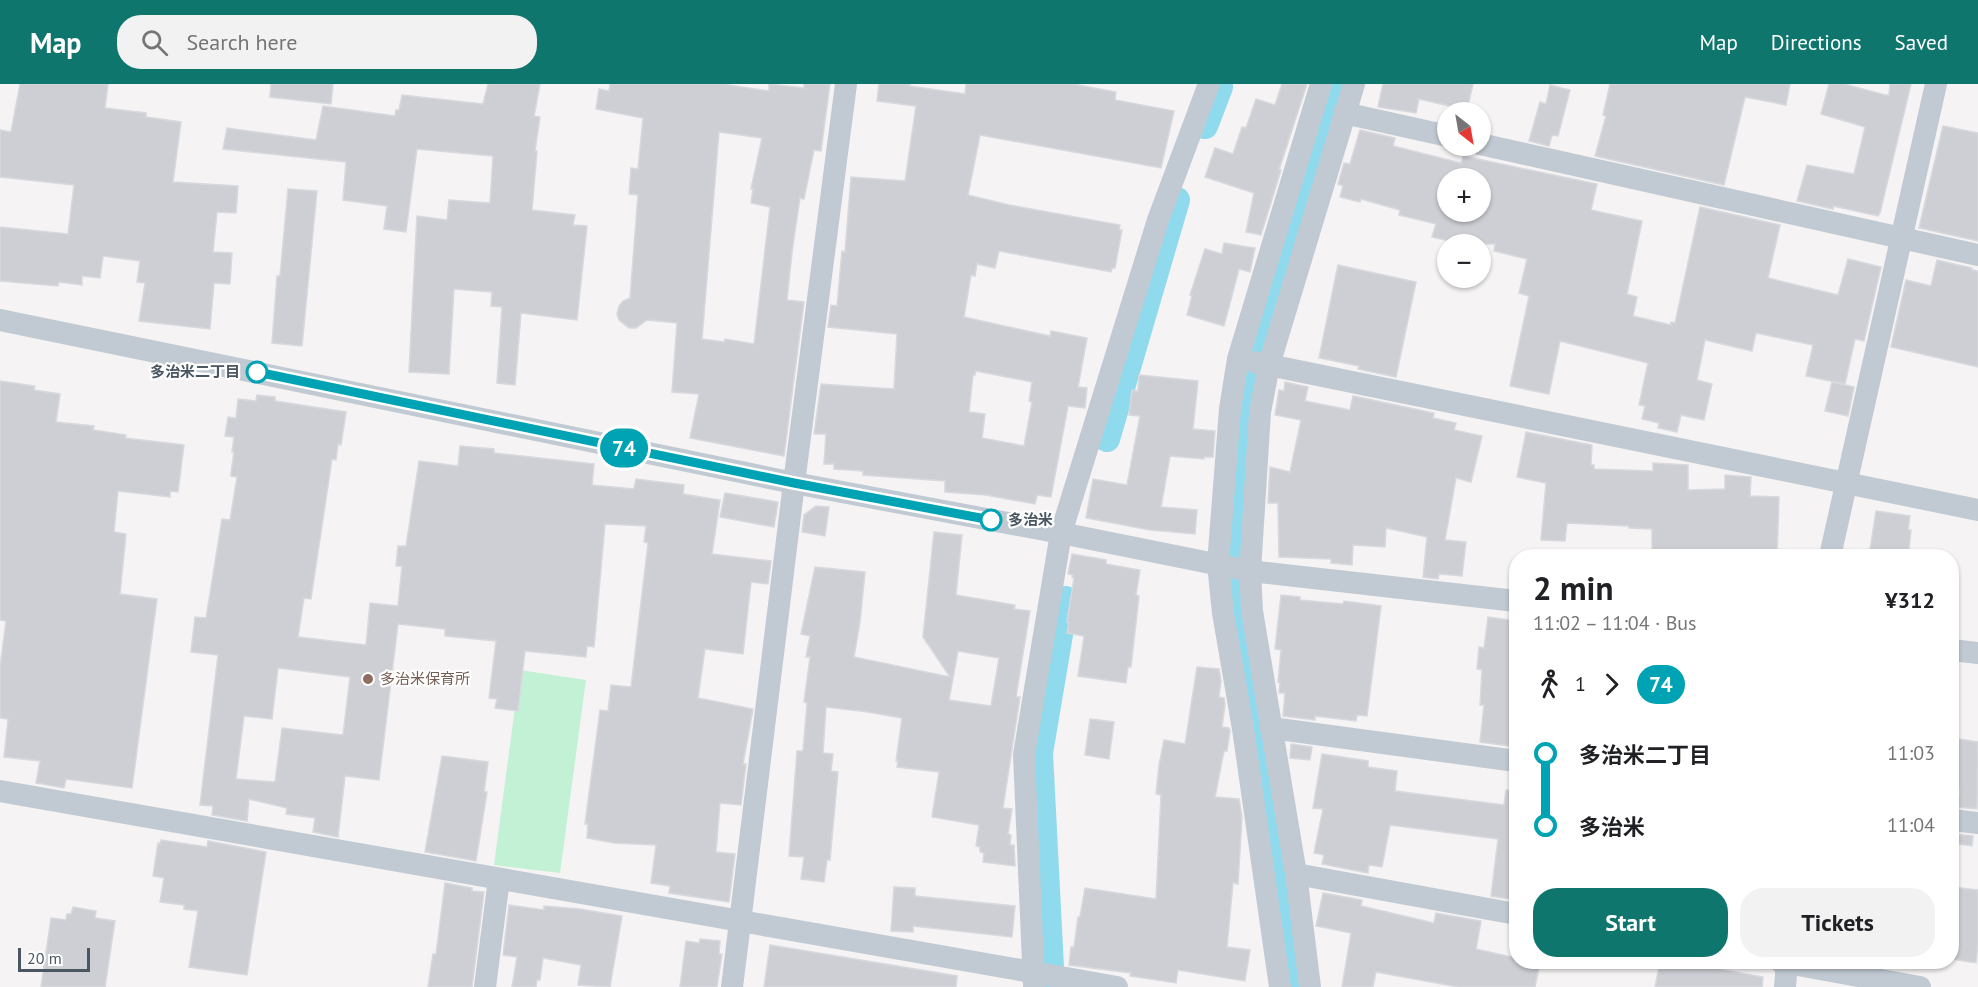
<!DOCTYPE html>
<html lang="en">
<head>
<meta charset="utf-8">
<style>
  :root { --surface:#fff; --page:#f2f2f2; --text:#202124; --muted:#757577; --accent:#0f766e }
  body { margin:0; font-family:"PT Sans","Noto Sans JP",sans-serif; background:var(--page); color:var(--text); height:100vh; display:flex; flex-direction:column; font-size:22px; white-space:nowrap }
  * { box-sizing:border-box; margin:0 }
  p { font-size:20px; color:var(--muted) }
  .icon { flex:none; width:33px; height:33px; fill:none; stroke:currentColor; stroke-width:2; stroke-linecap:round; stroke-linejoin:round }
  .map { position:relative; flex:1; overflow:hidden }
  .sheet { position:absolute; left:1509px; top:465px; width:450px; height:420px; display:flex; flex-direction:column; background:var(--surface); border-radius:24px; box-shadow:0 2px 4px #0004 }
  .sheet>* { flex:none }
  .badge { padding:0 12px; border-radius:20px; font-size:21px; line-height:39px }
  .needle { width:39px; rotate:149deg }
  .fabs { position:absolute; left:1437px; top:18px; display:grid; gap:12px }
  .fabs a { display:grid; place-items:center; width:54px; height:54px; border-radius:50%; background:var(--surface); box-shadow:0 2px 4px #0004; font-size:30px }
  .scale { position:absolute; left:18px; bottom:15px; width:72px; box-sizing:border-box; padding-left:6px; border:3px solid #4a5661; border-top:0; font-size:16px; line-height:21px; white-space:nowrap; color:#4a5661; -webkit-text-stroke:4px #fff; paint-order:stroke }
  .map>.badge { position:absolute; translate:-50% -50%; box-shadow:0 0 0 3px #fff }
  .legs { display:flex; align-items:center; gap:9px; height:66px; padding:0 24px; font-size:20px }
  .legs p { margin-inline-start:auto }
  .headline { display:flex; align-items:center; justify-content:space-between; height:102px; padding:0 24px }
  h1 { font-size:33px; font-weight:700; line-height:45px }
  .cta { display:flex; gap:12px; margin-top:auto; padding:12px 24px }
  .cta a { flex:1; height:69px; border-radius:24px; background:var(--accent); color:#fff; font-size:24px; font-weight:700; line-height:69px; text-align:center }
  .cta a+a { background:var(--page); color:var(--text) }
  ul { padding:0 24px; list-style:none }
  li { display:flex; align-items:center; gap:21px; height:72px; font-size:22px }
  li i { display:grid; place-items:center; width:9px; height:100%; margin:0 8px; background:currentColor }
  li i::after { content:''; width:15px; height:15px; margin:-8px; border:4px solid; border-radius:50%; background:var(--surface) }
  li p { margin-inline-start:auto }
  li:first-child i { background:linear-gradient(#0000 50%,currentColor 0) }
  li:last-child i { background:linear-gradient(currentColor 50%,#0000 0) }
  header { display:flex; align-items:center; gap:36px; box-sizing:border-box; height:84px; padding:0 30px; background:var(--accent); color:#fff }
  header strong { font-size:28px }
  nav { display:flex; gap:33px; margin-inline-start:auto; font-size:21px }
  .search { width:420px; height:54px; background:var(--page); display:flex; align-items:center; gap:15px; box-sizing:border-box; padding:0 21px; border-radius:24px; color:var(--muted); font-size:22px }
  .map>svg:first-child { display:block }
</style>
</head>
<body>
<header>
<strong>Map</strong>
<div class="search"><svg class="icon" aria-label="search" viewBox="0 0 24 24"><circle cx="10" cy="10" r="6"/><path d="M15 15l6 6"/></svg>Search here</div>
<nav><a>Map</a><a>Directions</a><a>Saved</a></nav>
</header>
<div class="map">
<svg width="1978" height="903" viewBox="0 0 1978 903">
  <rect width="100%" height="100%" fill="#f5f3f3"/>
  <path fill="#c3f1d5" d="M 520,586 L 586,596 L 560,789 L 494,781 Z"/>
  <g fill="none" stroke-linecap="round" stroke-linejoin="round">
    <g stroke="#90daee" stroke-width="26">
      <path d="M 1205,42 L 1220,3"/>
      <path d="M 1107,355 L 1177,116"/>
      <path d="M 1052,903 L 1040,669 L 1066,515"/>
      <path d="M 1293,903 L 1270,737 L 1232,503 L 1245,322 L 1255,269 L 1284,161 L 1337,0"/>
    </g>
  </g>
  <g fill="#cdcfd5" stroke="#d7d9de" stroke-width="1.5" fill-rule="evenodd">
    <path d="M 20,0 L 108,0 L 105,24 L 146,29 L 146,33 L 181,38 L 173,98 L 238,102 L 236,129 L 217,128 L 213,168 L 232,169 L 230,200 L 214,199 L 210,245 L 139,237 L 145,199 L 137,198 L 140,177 L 103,172 L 100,194 L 82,192 L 82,201 L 59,198 L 58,202 L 0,197 L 0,143 L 68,150 L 74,101 L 0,93 L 0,46 L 11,48 Z"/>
    <path d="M 271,0 L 333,0 L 331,20 L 270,13 Z"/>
    <path d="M 488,0 L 540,0 L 534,32 L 540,33 L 535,67 L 537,67 L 532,126 L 575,131 L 573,141 L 587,142 L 577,236 L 521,229 L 515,301 L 497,299 L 502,223 L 491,222 L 492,208 L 454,205 L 449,290 L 409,288 L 417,132 L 447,136 L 449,116 L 490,119 L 493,72 L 417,65 L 406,148 L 384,145 L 387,122 L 343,116 L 346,78 L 223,65 L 227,44 L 316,56 L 323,22 L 395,32 L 396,26 L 399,26 L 402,11 L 483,20 Z"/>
    <path d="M 610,0 L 722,0 L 769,7 L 769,0 L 804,4 L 804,0 L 830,0 L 821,67 L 814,66 L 804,115 L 800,114 L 792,168 L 787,216 L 804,218 L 784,372 L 690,354 L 699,310 L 672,308 L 677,239 L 647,236 L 636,244 L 629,244 L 619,236 L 617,230 L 619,222 L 623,217 L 630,214 L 638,111 L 629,110 L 631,84 L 638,85 L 643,34 L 596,25 L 599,5 L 609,7 ZM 719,48 L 762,54 L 751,105 L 753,105 L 751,119 L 770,123 L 754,260 L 725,255 L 724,258 L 702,255 Z"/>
    <path d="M 879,0 L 910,0 L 910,2 L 965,10 L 966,0 L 1073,0 L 1116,8 L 1115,16 L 1174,27 L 1161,84 L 980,51 L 968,111 L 1009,121 L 1120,141 L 1119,146 L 1122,146 L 1115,184 L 1112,184 L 1111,188 L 999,167 L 995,184 L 977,180 L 975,192 L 971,191 L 964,233 L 1050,252 L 1051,247 L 1087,254 L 1078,303 L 1087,304 L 1085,324 L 1068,322 L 1051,413 L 1037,411 L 1035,420 L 986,411 L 945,408 L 945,397 L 863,391 L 863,387 L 834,385 L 834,380 L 824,380 L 826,350 L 814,350 L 821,300 L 894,305 L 897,250 L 828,243 L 831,221 L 837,222 L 842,167 L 845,168 L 851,93 L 905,97 L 916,22 L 877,17 ZM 976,287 L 1032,298 L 1029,317 L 1032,318 L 1024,362 L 982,354 L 985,330 L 969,328 L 973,291 L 975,291 Z"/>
    <path d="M 1282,0 L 1307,0 L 1279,86 L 1281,86 L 1261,151 L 1246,148 L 1254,109 L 1205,93 L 1215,64 L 1233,70 L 1242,43 L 1246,44 L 1256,15 L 1275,21 Z"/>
    <path d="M 1383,0 L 1473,0 L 1467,26 L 1419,15 L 1416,29 L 1378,23 Z"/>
    <path d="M 1610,0 L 1790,0 L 1786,21 L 1745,13 L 1724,101 L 1595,72 L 1606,32 L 1603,31 Z"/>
    <path d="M 1829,0 L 1844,0 L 1885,11 L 1889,11 L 1890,0 L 1911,0 L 1880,129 L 1878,132 L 1833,122 L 1833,125 L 1797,117 L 1807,81 L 1854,90 L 1865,43 L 1821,30 Z"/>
    <path d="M 1550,1 L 1570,6 L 1558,52 L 1552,51 L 1549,62 L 1529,57 L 1540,18 L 1546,20 Z"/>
    <path d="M 1943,42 L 1978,49 L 1978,157 L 1919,144 Z"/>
    <path d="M 1360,46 L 1395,54 L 1393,62 L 1461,79 L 1463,72 L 1597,100 L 1591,126 L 1642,137 L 1627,210 L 1637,213 L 1633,232 L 1671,241 L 1671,238 L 1675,239 L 1700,123 L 1780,141 L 1768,194 L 1838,211 L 1848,175 L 1881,183 L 1864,257 L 1855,255 L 1845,300 L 1806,292 L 1813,261 L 1756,249 L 1752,267 L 1705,256 L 1697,296 L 1712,300 L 1704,336 L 1681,331 L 1677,348 L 1658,344 L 1659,339 L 1642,335 L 1645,322 L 1639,321 L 1648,279 L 1560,257 L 1549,310 L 1510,302 L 1529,212 L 1519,209 L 1527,175 L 1494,167 L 1495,160 L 1463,160 L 1432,153 L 1436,140 L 1399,131 L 1400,126 L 1361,115 L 1360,118 L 1340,113 L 1343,102 L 1338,100 L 1344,79 L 1350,80 ZM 1448,94 L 1480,94 L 1480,128 L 1448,128 Z"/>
    <path d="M 288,105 L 317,107 L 302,262 L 272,259 L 277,192 L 280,192 Z"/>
    <path d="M 1224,159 L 1255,164 L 1250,188 L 1239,185 L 1224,242 L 1187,231 L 1192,212 L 1190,211 L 1205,165 L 1222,170 Z"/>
    <path d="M 1937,176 L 1972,184 L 1972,186 L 1978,187 L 1978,283 L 1891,263 L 1906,196 L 1931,202 Z"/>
    <path d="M 1338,181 L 1416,198 L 1396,293 L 1358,285 L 1359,282 L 1319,274 Z"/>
    <path d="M 1139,291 L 1198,297 L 1193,345 L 1215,347 L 1213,373 L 1204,373 L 1204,375 L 1170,372 L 1161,423 L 1197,426 L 1195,450 L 1150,446 L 1086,434 L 1093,395 L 1127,401 L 1140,332 L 1129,331 L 1132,306 L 1138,307 Z"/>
    <path d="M 0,297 L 35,302 L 34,306 L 60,310 L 56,338 L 94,342 L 93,346 L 126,351 L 125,354 L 184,361 L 178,408 L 170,407 L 170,413 L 118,407 L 114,448 L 126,450 L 120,510 L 157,515 L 132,704 L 66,695 L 64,704 L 36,699 L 40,677 L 4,673 L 8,635 L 0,634 L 0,583 L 6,537 L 0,536 Z"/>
    <path d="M 1285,298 L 1308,303 L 1305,317 L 1350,326 L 1353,312 L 1434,329 L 1433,334 L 1456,339 L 1454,346 L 1482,352 L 1471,398 L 1456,394 L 1445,456 L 1466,458 L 1462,492 L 1439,490 L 1438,495 L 1423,493 L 1427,453 L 1386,444 L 1385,463 L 1353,461 L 1352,481 L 1331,479 L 1331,475 L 1279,473 L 1278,419 L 1268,419 L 1270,383 L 1290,388 L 1301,336 L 1275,331 L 1279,306 L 1284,307 Z"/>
    <path d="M 1832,298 L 1854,303 L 1848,332 L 1825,327 Z"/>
    <path d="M 257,311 L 275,313 L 275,317 L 346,328 L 341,361 L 338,360 L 336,376 L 332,375 L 311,515 L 304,514 L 298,553 L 366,561 L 370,519 L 398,522 L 402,482 L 396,482 L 398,462 L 406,462 L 419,377 L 458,382 L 460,362 L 494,365 L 494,369 L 594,380 L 592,401 L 634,405 L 636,395 L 684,401 L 683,410 L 720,416 L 712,470 L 771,477 L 768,500 L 751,498 L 743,570 L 705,565 L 698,614 L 753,625 L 743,680 L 746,680 L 741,721 L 720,719 L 716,768 L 735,770 L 729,818 L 669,809 L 670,802 L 651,799 L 656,761 L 614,759 L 587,754 L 588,740 L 585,740 L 600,626 L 608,627 L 611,601 L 631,603 L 648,459 L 644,458 L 646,442 L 605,440 L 594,563 L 587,562 L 586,573 L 525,567 L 518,627 L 495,624 L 497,615 L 489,614 L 496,557 L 445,552 L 445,545 L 398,540 L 379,696 L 345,692 L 338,753 L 313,748 L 315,734 L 286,730 L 287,724 L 249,715 L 247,737 L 212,731 L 213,722 L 200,721 L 218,571 L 191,568 L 195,533 L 206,534 L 222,435 L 230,436 L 237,393 L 231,392 L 231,389 L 234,368 L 232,368 L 234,353 L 225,352 L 228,333 L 236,334 L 238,315 L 256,317 ZM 278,584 L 350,593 L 343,651 L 282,644 L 275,698 L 236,695 L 244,632 L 272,635 Z"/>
    <path d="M 1526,348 L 1592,361 L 1591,381 L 1594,381 L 1594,385 L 1653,387 L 1653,379 L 1688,381 L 1688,406 L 1725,405 L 1725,391 L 1751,393 L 1750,412 L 1779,413 L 1777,472 L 1652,472 L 1652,445 L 1629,444 L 1629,442 L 1567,439 L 1565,457 L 1541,456 L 1546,399 L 1517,393 Z"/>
    <path d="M 725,409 L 778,418 L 774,443 L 720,433 Z"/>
    <path d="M 816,422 L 829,423 L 825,452 L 802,448 L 804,431 Z"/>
    <path d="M 1876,427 L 1910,432 L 1908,446 L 1911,446 L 1909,466 L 1905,466 L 1904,472 L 1869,472 Z"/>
    <path d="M 934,448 L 962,451 L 956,511 L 1015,521 L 1014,525 L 1030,527 L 1016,613 L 1020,613 L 1003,724 L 1012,725 L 1008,750 L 1011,751 L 1010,761 L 1014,761 L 1015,782 L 983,778 L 984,769 L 980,768 L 980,763 L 976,762 L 979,741 L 932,733 L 939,688 L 897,683 L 898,677 L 896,677 L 902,634 L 868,628 L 826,623 L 823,669 L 833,670 L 831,687 L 838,688 L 830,776 L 827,776 L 824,798 L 801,795 L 804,773 L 789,772 L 797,667 L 803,667 L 807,619 L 804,618 L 810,573 L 806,573 L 810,552 L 801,550 L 815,483 L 865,488 L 860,538 L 854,573 L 950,593 L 923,553 ZM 958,567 L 999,574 L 991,622 L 949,616 Z"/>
    <path d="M 1072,470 L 1106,476 L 1106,480 L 1140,486 L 1136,511 L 1139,512 L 1131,583 L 1128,583 L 1126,599 L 1078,592 L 1084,552 L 1067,549 L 1069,539 L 1067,538 L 1074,494 L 1072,493 L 1073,491 L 1068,490 Z"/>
    <path d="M 1281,511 L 1300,513 L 1300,516 L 1343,520 L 1344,517 L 1381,522 L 1367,632 L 1357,631 L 1356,637 L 1315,632 L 1315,636 L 1283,632 L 1285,609 L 1279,609 L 1280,599 L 1278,598 L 1281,566 L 1275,565 Z"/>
    <path d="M 1488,533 L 1516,537 L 1516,663 L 1480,658 L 1484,621 L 1480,621 L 1482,586 L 1477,585 L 1479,563 L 1484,564 Z"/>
    <path d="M 1197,583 L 1219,585 L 1221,597 L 1219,613 L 1224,614 L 1225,621 L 1222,643 L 1229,644 L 1230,647 L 1227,667 L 1224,667 L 1215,713 L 1239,715 L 1242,733 L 1238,800 L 1233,799 L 1227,863 L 1250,866 L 1245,897 L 1178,886 L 1176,899 L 1130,892 L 1131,889 L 1069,881 L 1071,863 L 1074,863 L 1078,833 L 1080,833 L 1085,804 L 1156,815 L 1161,711 L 1156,710 L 1159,681 L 1164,656 L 1185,660 Z"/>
    <path d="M 1090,635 L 1114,638 L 1109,675 L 1085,671 Z"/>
    <path d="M 1952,654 L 1978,658 L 1977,725 L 1957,723 L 1960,706 L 1952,705 Z"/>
    <path d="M 1291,660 L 1312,663 L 1310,676 L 1290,674 Z"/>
    <path d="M 1322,670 L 1368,677 L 1368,683 L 1397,687 L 1395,707 L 1504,721 L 1506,706 L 1516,707 L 1516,816 L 1491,812 L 1498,755 L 1390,741 L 1382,783 L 1369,781 L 1368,789 L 1322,780 L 1324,771 L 1314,769 L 1323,725 L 1313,724 Z"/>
    <path d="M 442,672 L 488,678 L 484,708 L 487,708 L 476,777 L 425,768 Z"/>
    <path d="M 1953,750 L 1973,752 L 1972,762 L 1952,759 Z"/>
    <path d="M 161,756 L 207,763 L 208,757 L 266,768 L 247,891 L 189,883 L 198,827 L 184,825 L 184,821 L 160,818 L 164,794 L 153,792 L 158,759 L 160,760 Z"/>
    <path d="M 445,799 L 472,804 L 472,807 L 484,808 L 472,903 L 428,903 L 433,870 L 436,870 Z"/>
    <path d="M 894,803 L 915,804 L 915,812 L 1015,822 L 1012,853 L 913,842 L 913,848 L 891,847 Z"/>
    <path d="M 1952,803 L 1978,806 L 1978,861 L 1976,879 L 1952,875 Z"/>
    <path d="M 1323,809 L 1362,816 L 1361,822 L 1434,839 L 1436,829 L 1481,837 L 1476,865 L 1516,874 L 1516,878 L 1540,878 L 1535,903 L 1458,903 L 1376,888 L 1373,903 L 1342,903 L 1351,849 L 1316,842 Z"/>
    <path d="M 509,821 L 544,826 L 544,822 L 580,825 L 622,832 L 610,903 L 578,901 L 581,881 L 543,874 L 540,896 L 537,896 L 536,903 L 512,903 L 517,873 L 503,871 Z"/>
    <path d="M 73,823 L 96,827 L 95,834 L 115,837 L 105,903 L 41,903 L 51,834 L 66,836 L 67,830 L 71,830 Z"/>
    <path d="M 700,855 L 720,857 L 719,870 L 722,870 L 717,903 L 680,903 L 686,857 L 699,859 Z"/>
    <path d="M 770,861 L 957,892 L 956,903 L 764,903 Z"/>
    <path d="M 1660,878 L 1701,878 L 1714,880 L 1713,884 L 1763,893 L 1762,903 L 1655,903 Z"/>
  </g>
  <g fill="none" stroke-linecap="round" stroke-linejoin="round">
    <g stroke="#c1cad2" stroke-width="22">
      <path d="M 1344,29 L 1448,52"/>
      <path d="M 1480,60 L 1978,171"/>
      <path d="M 0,236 L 794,399 L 1061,449 L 1250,487 L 1516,517"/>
      <path d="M 1254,278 L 1978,426"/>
      <path d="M 1830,472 L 1936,0"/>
      <path d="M 1952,566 L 1978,569"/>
      <path d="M 1271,644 L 1516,677"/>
      <path d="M 0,707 L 1117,903"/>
      <path d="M 1952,736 L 1978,739"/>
      <path d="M 1296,790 L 1516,830"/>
      <path d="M 1781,878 L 1920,903"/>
      <path d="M 1034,901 L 1024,671 L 1061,449 L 1158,136 L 1209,0"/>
      <path d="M 485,903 L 499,795"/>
      <path d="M 732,903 L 794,399 L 846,0"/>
      <path d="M 1280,903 L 1243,645 L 1223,529 L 1218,480 L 1230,325 L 1238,275 L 1321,0"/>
      <path d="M 1310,903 L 1296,790 L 1252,527 L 1250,487 L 1260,328 L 1269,281 L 1354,0"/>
      <path d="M 1785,903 L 1787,878"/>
    </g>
  </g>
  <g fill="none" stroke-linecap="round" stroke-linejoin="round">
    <g stroke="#fff" stroke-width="14">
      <path id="line-1" d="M 257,288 L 794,399 L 991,436"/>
    </g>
    <use href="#line-1" stroke="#00a3b4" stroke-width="9"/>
  </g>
  <g fill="#fff" stroke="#00a3b4" stroke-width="3">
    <circle cx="257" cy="288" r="10"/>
    <circle cx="991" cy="436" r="10"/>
  </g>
  <circle fill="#8d6e63" stroke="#fff" stroke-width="2" cx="368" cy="595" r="6"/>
  <g text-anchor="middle" stroke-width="4.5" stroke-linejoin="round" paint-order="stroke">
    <g font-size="15" font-weight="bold" fill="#4a5661" stroke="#fff" text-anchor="end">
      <text x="240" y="293">多治米二丁目</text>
      <text x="1008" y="441" text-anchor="start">多治米</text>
    </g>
    <g font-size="15" fill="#785e54" stroke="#fff" text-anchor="start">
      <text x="380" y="600">多治米保育所</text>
    </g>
  </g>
</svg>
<div class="fabs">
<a><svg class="needle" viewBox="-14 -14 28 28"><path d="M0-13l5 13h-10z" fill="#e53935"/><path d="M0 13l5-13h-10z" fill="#757577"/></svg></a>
<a>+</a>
<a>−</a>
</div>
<div class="scale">20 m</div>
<b class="badge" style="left:624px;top:364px;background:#00a3b4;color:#fff">74</b>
<section class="sheet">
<div class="headline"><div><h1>2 min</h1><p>11:02 – 11:04 · Bus</p></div><b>¥312</b></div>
<div class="legs"><svg class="icon" aria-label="walk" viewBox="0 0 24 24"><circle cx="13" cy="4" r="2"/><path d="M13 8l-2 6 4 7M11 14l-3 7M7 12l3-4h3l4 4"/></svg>1<svg class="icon" aria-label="forward" viewBox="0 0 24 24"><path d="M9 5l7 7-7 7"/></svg><b class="badge" style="background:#00a3b4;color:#fff">74</b></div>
<ul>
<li><i style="color:#00a3b4"></i><b>多治米二丁目</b><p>11:03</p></li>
<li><i style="color:#00a3b4"></i><b>多治米</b><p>11:04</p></li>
</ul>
<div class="cta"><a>Start</a><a>Tickets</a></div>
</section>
</div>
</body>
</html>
